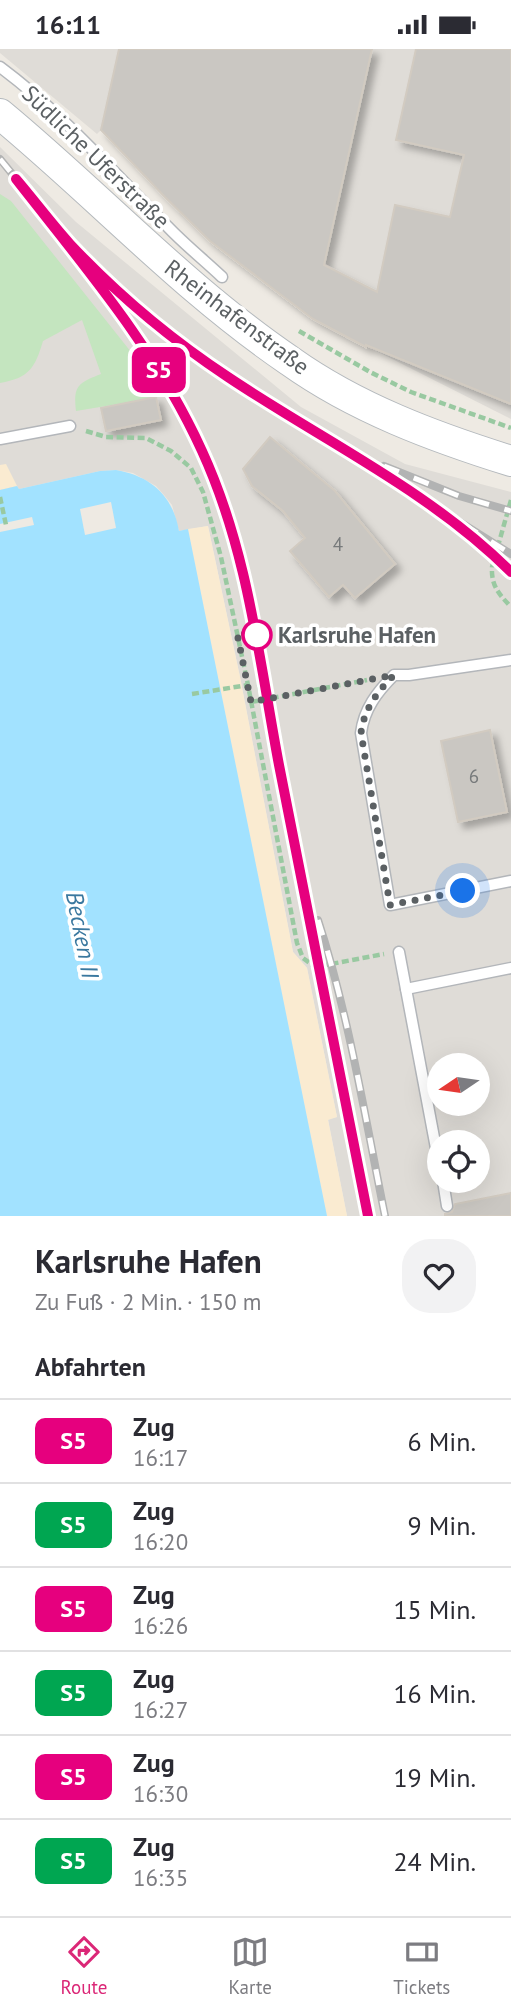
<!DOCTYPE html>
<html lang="de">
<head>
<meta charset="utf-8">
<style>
  :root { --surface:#fff; --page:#f2f2f3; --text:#2b2b33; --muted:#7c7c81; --line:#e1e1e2; --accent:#db2777 }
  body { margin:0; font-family:"PT Sans",sans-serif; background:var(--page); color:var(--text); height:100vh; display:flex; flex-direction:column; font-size:26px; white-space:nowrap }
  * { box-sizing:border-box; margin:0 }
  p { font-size:23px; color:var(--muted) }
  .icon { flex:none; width:38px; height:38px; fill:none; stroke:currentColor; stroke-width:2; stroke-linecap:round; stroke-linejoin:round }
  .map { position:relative; height:1167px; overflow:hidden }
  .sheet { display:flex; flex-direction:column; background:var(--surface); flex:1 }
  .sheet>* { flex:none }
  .badge { padding:0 14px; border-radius:10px; font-size:24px; line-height:46px }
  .needle { width:46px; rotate:257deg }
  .fabs { position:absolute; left:427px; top:1004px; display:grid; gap:14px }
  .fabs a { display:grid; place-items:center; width:63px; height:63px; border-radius:50%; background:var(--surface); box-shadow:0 7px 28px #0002; font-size:35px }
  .you { position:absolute; width:35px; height:35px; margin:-18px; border:5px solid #fff; border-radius:50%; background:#1a73e8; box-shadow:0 0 0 10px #1a73e833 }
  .map>.badge { position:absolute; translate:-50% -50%; box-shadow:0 0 0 4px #fff }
  h2 { padding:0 35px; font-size:26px; line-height:63px }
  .round { display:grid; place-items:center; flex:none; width:74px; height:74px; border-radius:28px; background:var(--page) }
  .head { display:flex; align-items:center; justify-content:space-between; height:119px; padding:0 35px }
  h1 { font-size:33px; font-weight:700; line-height:52px }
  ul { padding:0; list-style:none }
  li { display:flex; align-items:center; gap:21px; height:84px; padding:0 35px; border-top:2px solid var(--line) }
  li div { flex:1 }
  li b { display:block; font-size:26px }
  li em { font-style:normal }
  li .badge { min-width:77px; font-weight:700; text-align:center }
  .status { display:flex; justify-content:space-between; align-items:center; height:49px; padding:0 35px; background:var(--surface); direction:ltr }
  .status svg { height:19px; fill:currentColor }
  .dock { display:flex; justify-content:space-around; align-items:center; height:98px; border-top:2px solid var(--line); background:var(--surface); font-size:19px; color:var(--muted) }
  .dock a { display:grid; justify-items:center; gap:4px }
  .dock .on { color:var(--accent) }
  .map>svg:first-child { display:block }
</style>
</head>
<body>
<div class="status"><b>16:11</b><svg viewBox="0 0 49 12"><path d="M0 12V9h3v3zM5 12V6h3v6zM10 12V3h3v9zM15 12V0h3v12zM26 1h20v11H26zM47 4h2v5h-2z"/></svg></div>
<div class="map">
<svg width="511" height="1167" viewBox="0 0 511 1167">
  <defs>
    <filter id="shadow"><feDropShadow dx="6" dy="6" stdDeviation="3.5" flood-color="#0004"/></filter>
  </defs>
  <rect width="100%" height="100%" fill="#eeeae3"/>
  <g fill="#dfdcd7" fill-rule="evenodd">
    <path d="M 0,0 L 511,0 L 511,370 L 313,270 L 210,192 L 164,147 L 101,81 L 97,85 L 0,4 Z"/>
    <path d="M 0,98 L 76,173 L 301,358 L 405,415 L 511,443 L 511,1167 L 347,1167 L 328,1070 L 337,1068 L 307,919 L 293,903 L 240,628 L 208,477 L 179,482 L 172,456 L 164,446 L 156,437 L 133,424 L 116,421 L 100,422 L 19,440 L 17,437 L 0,441 ZM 439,1017 L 478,1017 L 478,1055 L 439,1055 ZM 439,1094 L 478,1094 L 478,1132 L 439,1132 Z"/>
  </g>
  <path fill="#c4e5bf" d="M 0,145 L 11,152 L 166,347 L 76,362 C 73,337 78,334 101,325 L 82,271 L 43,292 C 35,319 29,329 0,334 Z"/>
  <g fill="#faebd1">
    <path d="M 6,415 L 17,437 L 0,441 L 0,416 Z"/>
    <path d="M 208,477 L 240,628 L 293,903 L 307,919 L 337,1068 L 328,1071 L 347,1167 L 327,1167 L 188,480 Z"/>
  </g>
  <path fill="#a2e2ff" d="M 116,421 C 151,427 173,447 179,482 L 188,480 L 327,1167 L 0,1167 L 0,441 L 17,437 L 19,440 L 100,422 Z"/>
  <g fill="#eeeae3">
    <path d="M 111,453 L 116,479 L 85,486 L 80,460 Z"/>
    <path d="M 32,468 L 34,476 L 0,483 L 0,475 Z"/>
  </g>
  <g fill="#cac7c2" stroke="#d2cbc1" stroke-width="2" filter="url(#shadow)">
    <path d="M 119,0 L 372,0 L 324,216 L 377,243 L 395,156 L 450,168 L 464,106 L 396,91 L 416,0 L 511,0 L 511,355 L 366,296 L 366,298 L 313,270 L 210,192 L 164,147 L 101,81 Z"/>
    <path d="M 156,348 L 161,371 L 106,382 L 101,359 Z"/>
    <path d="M 270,388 L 335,442 L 395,515 L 355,549 L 343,536 L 329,548 L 290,502 L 305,489 L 283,462 L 252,437 L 243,420 Z"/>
    <path d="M 490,681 L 507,763 L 458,773 L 441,692 Z"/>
    <path d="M 511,1144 L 511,1167 L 445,1167 L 445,1165 L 452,1163 L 455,1155 Z"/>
  </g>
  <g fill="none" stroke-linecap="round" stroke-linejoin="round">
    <g stroke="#b3b6ba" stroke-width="13">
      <g id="lane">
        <path d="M 0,18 C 62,64 113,123 167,177 C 184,195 204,211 222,228"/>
        <path d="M 0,390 L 70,377"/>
        <path d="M 511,611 L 409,626 L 394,626 C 377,643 364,660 361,684 L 390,856 L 511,832"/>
        <path d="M 399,903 L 406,940 L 511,919"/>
        <path d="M 406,940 L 439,1115"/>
        <path d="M 443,1132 L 447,1157"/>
      </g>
    </g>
    <g stroke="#b4b9bd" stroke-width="32">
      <path id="secondary" d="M 0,65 C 98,146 184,240 290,312 C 356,359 434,388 511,412"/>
    </g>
    <g stroke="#99c9a1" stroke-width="4.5" stroke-dasharray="7 3.5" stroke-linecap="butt">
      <path d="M 299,282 L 370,323 L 411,343 L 511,379"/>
      <path d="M 86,382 L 106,388 L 146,389 L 171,402 L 191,419 L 203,443 L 221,508 L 248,636 L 297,894 L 303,909 L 315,918 L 384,905"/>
      <path d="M 0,448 L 6,476"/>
      <path d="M 511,451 L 492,518 C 491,537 499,545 511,558"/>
      <path d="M 259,636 L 262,651"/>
      <path d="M 192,645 L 248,636"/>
      <path d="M 251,653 L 367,631"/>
    </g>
    <use href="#lane" stroke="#fff" stroke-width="10"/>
    <use href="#secondary" stroke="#fff" stroke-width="30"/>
    <g stroke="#b2b3b3" stroke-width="8">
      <g id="rail">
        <path d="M 0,110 L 22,137"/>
        <path d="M 16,130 C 84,216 156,301 202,402 C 248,502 259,609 279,716 C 308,867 338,1017 368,1167"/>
        <path d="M 97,220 L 157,275 L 225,326 L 511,505"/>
        <path d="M 384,417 L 459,447 L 511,462"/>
        <path d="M 477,493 L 511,523"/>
        <path d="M 318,871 C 349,967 365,1068 385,1167"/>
      </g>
    </g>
    <use href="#rail" stroke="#fff" stroke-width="5" stroke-dasharray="16" stroke-linecap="butt"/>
  </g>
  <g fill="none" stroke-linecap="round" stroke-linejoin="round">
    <g stroke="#fff" stroke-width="16">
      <path id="line" d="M 368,1167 C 338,1017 308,867 279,716 C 259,610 248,502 202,402 C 156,300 84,217 16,130 C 34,151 51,174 70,195 C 116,244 172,291 228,328 C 322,391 430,442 511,523"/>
    </g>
    <use href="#line" stroke="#e6007e" stroke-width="10"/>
    <path stroke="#5b6063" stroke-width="7" stroke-dasharray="0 12.6" d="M 257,586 L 237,584 L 251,653 L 394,626 C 377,643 364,660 361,684 L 390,856 L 463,842"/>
  </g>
  <circle fill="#fff" stroke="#e6007e" stroke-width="3.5" cx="257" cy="586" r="14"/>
  <g text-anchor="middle" stroke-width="7" stroke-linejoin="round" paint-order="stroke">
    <g font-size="19" fill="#777a7b">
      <text x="338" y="502">4</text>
      <text x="474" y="734">6</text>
    </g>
    <g font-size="23" fill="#5b6063" stroke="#fff">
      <text transform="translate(96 108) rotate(44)" y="8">Südliche Uferstraße</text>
      <text transform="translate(237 268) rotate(37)" y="8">Rheinhafenstraße</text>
    </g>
    <g font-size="23" font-weight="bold" fill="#5b6063" stroke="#fff" text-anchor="start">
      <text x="278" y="594">Karlsruhe Hafen</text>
    </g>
    <g font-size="24" font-style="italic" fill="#3a789f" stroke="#fff">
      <text transform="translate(82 886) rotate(79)" y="8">Becken II</text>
    </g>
  </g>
</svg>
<div class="fabs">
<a><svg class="needle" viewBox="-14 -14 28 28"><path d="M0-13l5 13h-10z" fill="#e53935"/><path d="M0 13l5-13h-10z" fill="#7c7c81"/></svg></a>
<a><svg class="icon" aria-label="locate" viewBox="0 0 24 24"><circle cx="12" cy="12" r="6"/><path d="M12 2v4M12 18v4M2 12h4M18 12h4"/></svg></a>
</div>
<div class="you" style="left:463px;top:842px"></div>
<b class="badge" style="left:159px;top:321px;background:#e6007e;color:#fff">S5</b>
</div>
<section class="sheet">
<div class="head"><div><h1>Karlsruhe Hafen</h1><p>Zu Fuß · 2 Min. · 150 m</p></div><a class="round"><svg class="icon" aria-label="heart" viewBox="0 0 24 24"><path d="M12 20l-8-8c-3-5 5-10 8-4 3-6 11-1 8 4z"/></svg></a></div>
<h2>Abfahrten</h2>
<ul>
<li><span class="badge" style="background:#e6007e;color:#fff">S5</span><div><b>Zug</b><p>16:17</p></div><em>6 Min.</em></li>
<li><span class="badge" style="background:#00a651;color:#fff">S5</span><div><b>Zug</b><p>16:20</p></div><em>9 Min.</em></li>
<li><span class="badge" style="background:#e6007e;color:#fff">S5</span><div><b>Zug</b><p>16:26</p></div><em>15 Min.</em></li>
<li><span class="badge" style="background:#00a651;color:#fff">S5</span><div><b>Zug</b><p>16:27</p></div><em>16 Min.</em></li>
<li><span class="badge" style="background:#e6007e;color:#fff">S5</span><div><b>Zug</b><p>16:30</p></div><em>19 Min.</em></li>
<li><span class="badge" style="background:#00a651;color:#fff">S5</span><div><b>Zug</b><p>16:35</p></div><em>24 Min.</em></li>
</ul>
</section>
<nav class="dock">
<a class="on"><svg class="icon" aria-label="directions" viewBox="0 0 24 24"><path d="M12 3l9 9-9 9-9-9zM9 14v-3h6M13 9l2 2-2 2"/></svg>Route</a>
<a><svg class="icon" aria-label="map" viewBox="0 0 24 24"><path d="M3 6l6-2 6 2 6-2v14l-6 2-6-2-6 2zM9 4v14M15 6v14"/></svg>Karte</a>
<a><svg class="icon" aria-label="tickets" viewBox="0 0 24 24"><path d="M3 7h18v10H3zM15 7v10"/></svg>Tickets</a>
</nav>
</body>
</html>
